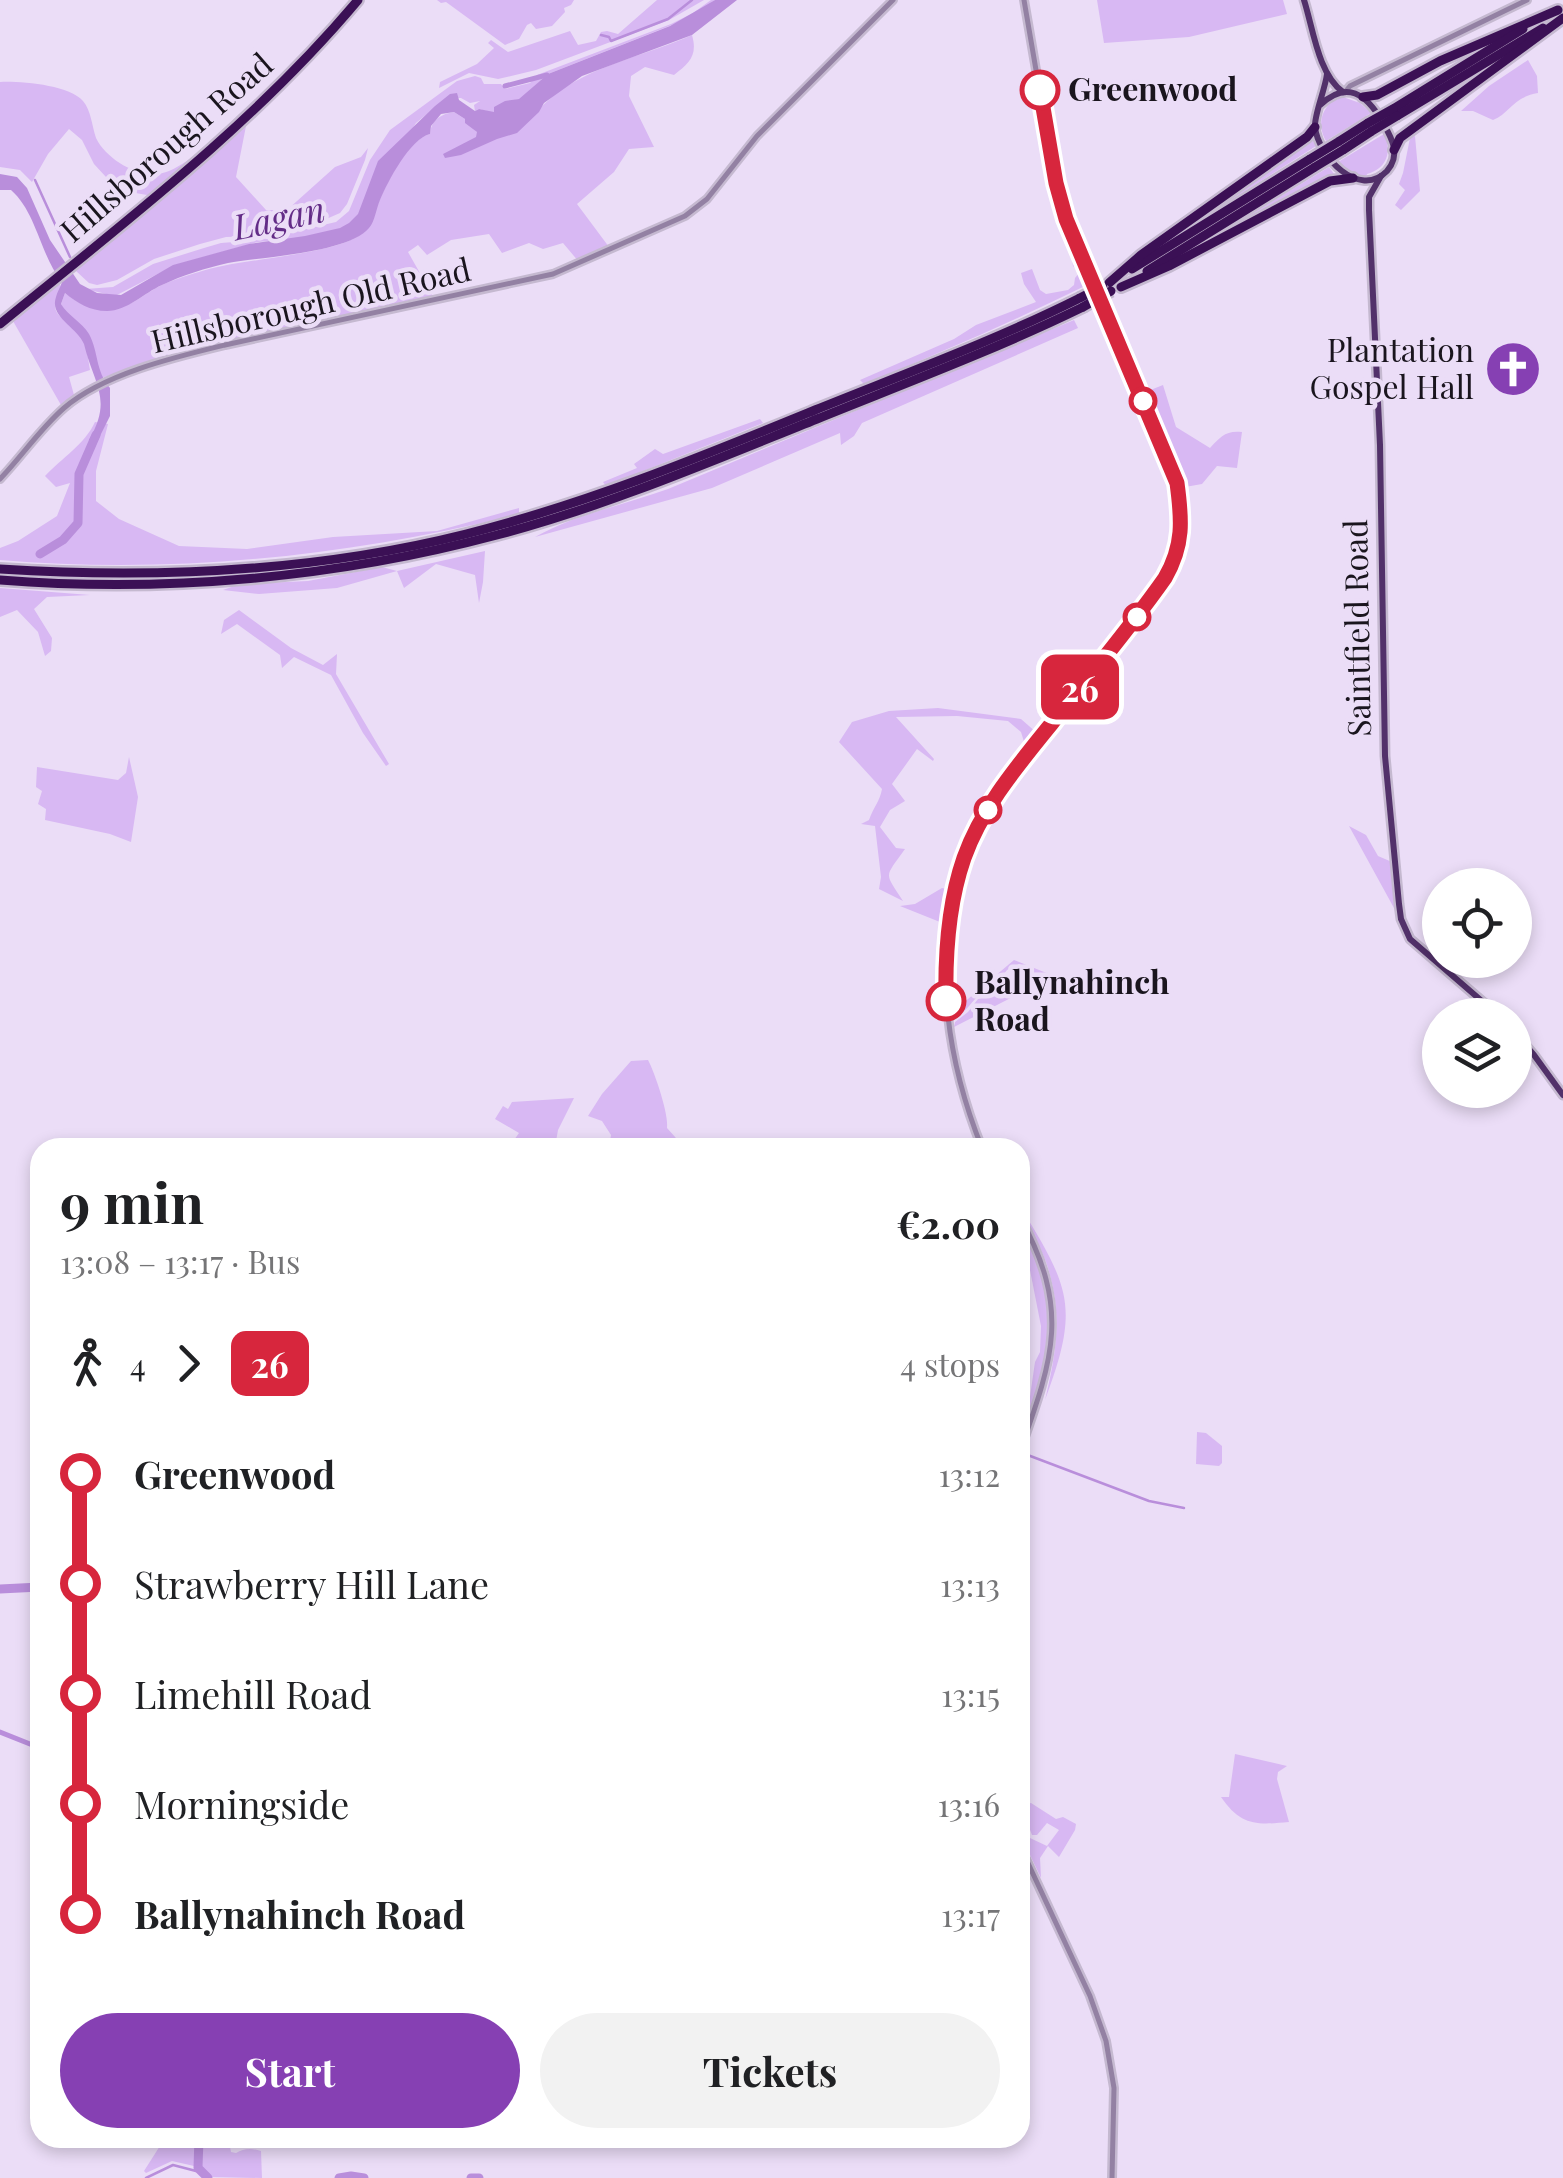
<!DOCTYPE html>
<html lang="en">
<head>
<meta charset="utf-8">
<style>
  :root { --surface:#fff; --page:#f2f2f2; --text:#202124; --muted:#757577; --accent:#8640b3 }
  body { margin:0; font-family:"Playfair Display",serif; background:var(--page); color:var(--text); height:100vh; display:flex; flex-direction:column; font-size:38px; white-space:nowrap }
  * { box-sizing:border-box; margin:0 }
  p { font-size:32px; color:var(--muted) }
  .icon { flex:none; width:55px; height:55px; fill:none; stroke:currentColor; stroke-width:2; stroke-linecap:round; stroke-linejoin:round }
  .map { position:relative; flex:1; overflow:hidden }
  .panel { position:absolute; left:30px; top:1138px; width:1000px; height:1010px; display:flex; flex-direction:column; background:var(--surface); border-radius:30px; box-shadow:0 5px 15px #0003 }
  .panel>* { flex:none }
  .badge { padding:0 20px; border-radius:15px; font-size:35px; line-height:65px }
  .buttons { position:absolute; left:1422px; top:868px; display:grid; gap:20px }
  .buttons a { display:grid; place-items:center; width:110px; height:110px; border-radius:50%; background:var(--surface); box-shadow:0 5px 15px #0003; font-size:50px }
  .map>.badge { position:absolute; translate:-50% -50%; box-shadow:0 0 0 5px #fff }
  .legs { display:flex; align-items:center; gap:15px; height:110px; padding:0 30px; font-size:32px }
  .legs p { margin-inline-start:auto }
  .overview { display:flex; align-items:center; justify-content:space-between; height:170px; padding:0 30px }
  h1 { font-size:55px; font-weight:700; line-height:75px }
  .cta { display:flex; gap:20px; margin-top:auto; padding:20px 30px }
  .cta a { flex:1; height:115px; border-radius:60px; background:var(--accent); color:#fff; font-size:40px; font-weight:700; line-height:115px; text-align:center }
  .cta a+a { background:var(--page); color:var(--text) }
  ul { padding:0 30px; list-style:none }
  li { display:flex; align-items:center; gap:35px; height:110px; font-size:38px }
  li i { display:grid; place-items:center; width:15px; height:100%; margin:0 12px; background:currentColor }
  li i::after { content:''; width:25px; height:25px; margin:-12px; border:8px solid; border-radius:50%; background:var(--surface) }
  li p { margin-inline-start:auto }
  li:first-child i { background:linear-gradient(#0000 50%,currentColor 0) }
  li:last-child i { background:linear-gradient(currentColor 50%,#0000 0) }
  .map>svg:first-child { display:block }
</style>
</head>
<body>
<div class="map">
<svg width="1563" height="2178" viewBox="0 0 1563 2178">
  <rect width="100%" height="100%" fill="#ebddf7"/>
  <g fill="#d8b8f3">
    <path d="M 437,0 L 574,0 L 571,5 L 564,8 L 565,12 L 552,26 L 536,29 L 531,23 L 527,25 L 519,39 L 505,45 L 446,2 L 441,3 Z"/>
    <path d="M 657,0 L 704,0 L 669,20 L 536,70 L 498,79 L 469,73 L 439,88 L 440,82 L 477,64 L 494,48 L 488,43 L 491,40 L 508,52 L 570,31 L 578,45 L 596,41 L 601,32 L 607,31 L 618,34 Z"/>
    <path d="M 711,0 L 715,0 L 687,19 L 548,74 L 520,99 L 510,101 L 494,113 L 479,109 L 475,111 L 474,105 L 480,101 L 470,103 L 461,98 L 446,98 L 416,123 L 358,216 L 346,226 L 328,233 L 302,238 L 258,242 L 175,265 L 115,296 L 85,289 L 113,287 L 153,264 L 204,248 L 221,243 L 258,240 L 336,222 L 349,211 L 370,160 L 390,130 L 457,81 L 475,76 L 481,78 L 484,84 L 501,84 L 505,89 L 530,83 L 537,75 L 671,24 L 693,13 Z"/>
    <path d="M 1097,0 L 1283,0 L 1287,14 L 1189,37 L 1104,43 Z"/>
    <path d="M 692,35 C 698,56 689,63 674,75 L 645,67 L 631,76 L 629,96 L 654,147 L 629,149 L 614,172 L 577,204 L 609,247 L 579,262 L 563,243 L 543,249 L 529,243 L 502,253 L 489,234 L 451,240 L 427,255 L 418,245 L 408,252 L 434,298 L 215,344 L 101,378 L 89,336 L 64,310 L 61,304 L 65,293 C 84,309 98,310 122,306 C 134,304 145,294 156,288 C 169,281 185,276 199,272 C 240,258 334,256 363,233 C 374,224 374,212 380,199 C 388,180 409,139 430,134 C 431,120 441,114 454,112 L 465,119 L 477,132 L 477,137 C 529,141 524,116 561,90 C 599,64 649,54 692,35 Z"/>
    <path d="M 1528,60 L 1537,76 L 1538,93 C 1513,97 1510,113 1493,120 L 1473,111 L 1461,111 L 1489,86 Z"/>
    <path d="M 0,82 C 21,81 69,85 83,101 C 91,110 92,126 96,138 C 107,161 144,182 169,171 C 181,166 192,157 203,150 L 153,196 L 118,190 L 94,164 L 82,140 L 69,129 L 48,154 L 32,182 L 20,170 L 0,167 Z"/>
    <path d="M 1343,97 L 1360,103 L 1371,113 L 1326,141 C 1317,125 1321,109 1335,99 L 1336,100 Z"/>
    <path d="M 246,126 L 236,177 L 266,210 L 287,210 L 335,167 L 361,157 L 368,148 L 365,160 L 347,204 L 340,213 L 324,220 L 258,234 L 257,236 L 226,237 L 200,244 L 154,259 L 117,280 L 97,285 L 89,283 L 76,271 Z"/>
    <path d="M 1384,134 C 1393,152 1386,169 1367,174 L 1366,177 L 1347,171 L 1338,162 Z"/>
    <path d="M 1415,136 L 1420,191 L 1401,210 L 1395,205 L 1405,190 L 1399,184 L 1403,173 L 1410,138 Z"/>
    <path d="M 1312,140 L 1316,146 L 1171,238 Z"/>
    <path d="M 1329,167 L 1334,174 L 1185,254 Z"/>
    <path d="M 1070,245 L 1073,245 L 1087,285 C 1014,321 940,353 864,384 L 860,380 L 954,339 L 976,325 L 1036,302 L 1024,284 L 1021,273 L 1032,269 L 1040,290 L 1046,294 L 1068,290 L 1074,285 L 1075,278 L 1080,272 L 1073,266 Z"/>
    <path d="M 59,283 L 61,287 C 45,319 65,314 81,336 C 87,345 88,359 90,370 L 69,377 L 74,395 L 61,405 L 13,321 Z"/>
    <path d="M 1074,320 L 1078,328 L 862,423 L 854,436 L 841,445 L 840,433 L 712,488 L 535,537 C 576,514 624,505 668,489 Z"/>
    <path d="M 1163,385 L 1176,427 L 1210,448 C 1220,437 1226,430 1242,432 L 1237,468 L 1217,466 L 1202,484 L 1185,487 L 1167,442 L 1166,432 L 1162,432 L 1146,395 L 1148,391 Z"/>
    <path d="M 760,419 L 763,423 L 606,486 L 603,482 L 637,468 L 634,464 L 655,449 L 663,454 Z"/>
    <path d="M 95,422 L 108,424 L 96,471 L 96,501 L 119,519 L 179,546 L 247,549 L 333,537 L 437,531 L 519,508 L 519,514 C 349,556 175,575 0,560 L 0,548 L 18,541 L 57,516 L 70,483 L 56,487 L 45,476 C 62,458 85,444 95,422 Z"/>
    <path d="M 485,551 L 483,582 L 479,603 L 475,575 L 436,564 L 404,588 L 397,571 L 337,588 L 259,594 L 223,590 L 240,584 L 308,581 L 382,567 L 397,571 Z"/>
    <path d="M 0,588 L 90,595 L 47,597 L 34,609 L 52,638 L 51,651 L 45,656 L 38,632 L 17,610 L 0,617 Z"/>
    <path d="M 239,610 L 291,648 L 323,665 L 337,654 L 336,674 L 389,764 L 386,766 L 363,733 L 331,675 L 294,657 L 282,668 L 280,655 L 237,624 L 221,634 L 224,620 Z"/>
    <path d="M 938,708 L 1021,719 L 1037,733 L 1026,748 L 1021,732 L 1008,721 L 957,716 L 896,717 L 934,759 L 933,761 L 917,749 L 892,784 L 905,801 L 890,810 L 880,827 L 896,848 L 905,849 C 884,879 884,871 903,901 L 879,889 L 881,877 L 875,826 L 861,824 L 869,820 C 873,808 880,801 882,789 L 839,742 L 852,722 L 889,711 Z"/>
    <path d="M 129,757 L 138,797 L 131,842 L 110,834 L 45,820 L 46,809 L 38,804 L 42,791 L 36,787 L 37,767 L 118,780 L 126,773 Z"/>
    <path d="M 1349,826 L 1366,835 L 1378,856 L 1392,862 L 1394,908 Z"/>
    <path d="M 942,888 L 951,890 L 945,924 L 900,906 L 915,904 Z"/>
    <path d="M 1014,960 L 1054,976 L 954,1027 L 955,1022 L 968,1012 L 978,999 L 994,994 L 1005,996 L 1029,982 L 1030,978 L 1019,964 L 1007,970 L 1003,975 L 1008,985 L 1005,992 C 969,990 980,1002 957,1016 L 955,1014 L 955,1010 Z"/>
    <path d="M 648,1060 C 655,1073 669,1115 667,1128 L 684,1147 L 609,1147 L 611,1135 L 602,1121 L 588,1116 L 602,1094 L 631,1061 Z"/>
    <path d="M 574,1098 L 558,1130 L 555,1147 L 509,1147 L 519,1133 L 495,1119 L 503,1106 L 508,1109 L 512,1102 Z"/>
    <path d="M 1020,1206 C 1070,1288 1080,1307 1045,1400 C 1057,1350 1063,1312 1046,1262 C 1039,1243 1027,1225 1020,1206 Z"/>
    <path d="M 1020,1224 C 1029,1237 1034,1253 1039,1268 C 1059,1327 1047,1367 1026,1424 L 1035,1362 L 1040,1352 L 1041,1326 L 1027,1255 L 1020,1241 Z"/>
    <path d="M 1197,1432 L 1206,1433 L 1222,1446 L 1222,1463 L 1219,1466 L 1196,1464 Z"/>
    <path d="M 1235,1754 L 1287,1766 L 1278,1772 L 1277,1779 L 1289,1822 C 1256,1825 1241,1826 1221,1797 L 1229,1797 Z"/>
    <path d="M 1031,1803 L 1056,1819 L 1063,1817 L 1076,1824 L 1075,1830 L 1059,1857 L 1048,1846 L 1040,1858 L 1041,1878 L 1020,1834 L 1020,1820 L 1030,1838 L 1047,1846 L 1059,1830 L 1047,1823 L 1037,1835 L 1032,1835 L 1027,1822 L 1020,1815 L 1026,1804 Z"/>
    <path d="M 165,2138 L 196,2138 L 196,2165 L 194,2166 L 172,2161 L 146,2173 L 144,2171 Z"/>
    <path d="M 203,2138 L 239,2138 L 230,2147 L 231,2152 L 236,2153 C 244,2148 252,2148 261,2151 L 262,2178 L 210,2177 L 202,2168 Z"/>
  </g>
  <path fill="#b98edb" d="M 715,0 L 737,0 L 692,35 L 582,76 L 544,103 L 539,112 L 517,133 L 497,139 L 461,155 L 445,158 L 443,154 L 476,137 L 477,132 L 465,123 L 465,119 L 454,112 L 441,114 L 431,126 L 430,134 C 410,139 388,181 380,200 C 376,209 375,221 369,228 C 349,253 260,257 228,263 C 206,268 183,275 162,285 C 144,293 127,311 107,311 C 90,311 77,303 65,293 L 61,304 C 68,316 82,322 89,334 C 99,353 95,370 110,388 L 110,416 L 96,444 L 89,440 C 113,399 94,385 84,344 C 77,327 49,317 56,297 C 57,292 60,288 62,282 C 40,255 37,213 11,190 L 0,190 L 0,174 L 17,177 L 27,188 L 50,240 L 80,284 L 97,293 L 121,295 L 173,265 L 249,244 L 305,236 L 340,228 L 349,223 L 358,214 L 378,161 L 435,106 L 450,94 L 457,93 L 459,100 L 475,111 L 479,109 L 494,112 L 494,107 L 505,101 L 519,99 L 548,74 L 670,26 Z"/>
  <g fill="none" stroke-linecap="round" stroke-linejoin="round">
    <g stroke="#b98edb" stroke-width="2.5">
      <path d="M 601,35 L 609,37 L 611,41 L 668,19 L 692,0"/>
      <path d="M 35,180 L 70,257"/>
      <path d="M 1025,1454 L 1149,1501 L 1184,1508"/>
      <path d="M 146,2178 L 173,2165 L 196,2171 L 198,2168"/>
    </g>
    <g stroke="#b98edb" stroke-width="5">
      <path d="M 505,86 L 547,75"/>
      <path d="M 0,1732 L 40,1748"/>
    </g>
    <g stroke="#b98edb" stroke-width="9">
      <path d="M 40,554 L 63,540 L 78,523 L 79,474 L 96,435"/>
      <path d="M 0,1589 L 40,1587"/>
      <path d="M 199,2138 L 198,2168 L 208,2178"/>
      <path d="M 339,2178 L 351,2176 L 364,2178"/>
      <path d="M 471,2178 L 479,2178"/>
    </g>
    <g stroke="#c5b9d0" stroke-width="10">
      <g id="minor">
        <path d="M 1345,92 L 1350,86 L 1527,0"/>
        <path d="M 0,479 C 22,456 40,429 64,408 C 103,374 175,357 225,345 L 553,274 L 685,216 L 707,199 L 757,136 L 893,0"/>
        <path d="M 982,1148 C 945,1056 930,948 966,853 C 975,829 989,807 1003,786 L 1165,578 C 1183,546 1185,510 1174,475 L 1063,212 L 1053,169 L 1024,0"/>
        <path d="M 1020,1217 C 1071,1310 1053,1358 1020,1451"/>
        <path d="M 1020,1846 L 1090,1996 L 1106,2041 L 1114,2088 L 1112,2178"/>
      </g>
    </g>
    <g stroke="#c5b9d0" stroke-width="11">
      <g id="major">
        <path d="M 1304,0 C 1313,28 1318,74 1343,92"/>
        <path d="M 1320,105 C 1347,80 1366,94 1382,121 C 1391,137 1402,154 1387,171 C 1359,200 1318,156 1315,127 C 1314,115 1325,90 1327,74"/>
        <path d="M 1381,176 L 1369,197 L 1369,210 L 1380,445 L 1385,756 L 1399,904 L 1401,919 L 1410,939 L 1498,1015"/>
        <path d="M 1515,1033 L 1534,1055 L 1563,1095"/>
      </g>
    </g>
    <g stroke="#c5b9d0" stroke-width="14">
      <g id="highway">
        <path d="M 1363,97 L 1377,95 L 1440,61 L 1558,10"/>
        <path d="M 1393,109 L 1523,29"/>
        <path d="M 1397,116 L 1543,28"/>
        <path d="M 1338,142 L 1368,123"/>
        <path d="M 1343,150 L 1372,131"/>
        <path d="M 1394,150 L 1400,138 L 1563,18"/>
        <path d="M 1132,269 L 1310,159"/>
        <path d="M 1147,271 L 1315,167"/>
        <path d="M 1109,283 L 1141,255 L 1307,137 L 1315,127"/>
        <path d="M 1121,287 L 1169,266 L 1330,181 L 1353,178"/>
        <path d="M 0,324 C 125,222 254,124 358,0"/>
        <path d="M 0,569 C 156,579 314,572 466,534 C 586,504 700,457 815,410 C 904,374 994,341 1080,298"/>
        <path d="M 0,580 C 166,593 336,578 497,535 C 607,506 712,461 817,419 C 906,383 997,349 1083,307"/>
      </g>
    </g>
    <use href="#minor" stroke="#9381a3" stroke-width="5"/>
    <use href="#major" stroke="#52316a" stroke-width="6"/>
    <use href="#highway" stroke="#3b1055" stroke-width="9"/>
    <g stroke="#c5b9d0" stroke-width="14" stroke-linecap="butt">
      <g id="highway-bridge">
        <path d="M 1368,123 L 1393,109"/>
        <path d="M 1372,131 L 1397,116"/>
        <path d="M 1310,159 L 1338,142"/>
        <path d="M 1315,167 L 1343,150"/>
        <path d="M 1080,298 L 1103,286"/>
        <path d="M 1083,307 L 1111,291"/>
      </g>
    </g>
    <use href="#highway-bridge" stroke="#3b1055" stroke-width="9"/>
  </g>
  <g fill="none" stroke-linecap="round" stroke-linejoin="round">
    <g stroke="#fff" stroke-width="22">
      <path id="line-1" d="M 946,1001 C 945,953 948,904 964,858 C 982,807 1019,764 1052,723 C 1090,675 1130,628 1165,578 C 1184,545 1182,520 1177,483 L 1066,219 L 1056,183 L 1040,90"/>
    </g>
    <use href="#line-1" stroke="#d7263d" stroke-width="15"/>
  </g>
  <defs>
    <g id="church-disc" transform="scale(2.875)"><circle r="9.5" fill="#8640b3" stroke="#ebddf7"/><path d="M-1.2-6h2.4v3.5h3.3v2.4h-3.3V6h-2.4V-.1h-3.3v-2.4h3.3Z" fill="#fff"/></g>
  </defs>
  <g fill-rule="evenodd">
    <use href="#church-disc" x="1513" y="369"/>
  </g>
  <g fill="#fff" stroke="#d7263d" stroke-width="5">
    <circle cx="1040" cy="90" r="18"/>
    <circle cx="1143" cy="401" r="12"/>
    <circle cx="1137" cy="617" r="12"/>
    <circle cx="988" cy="810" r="12"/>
    <circle cx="946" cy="1001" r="18"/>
  </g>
  <g text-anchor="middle" stroke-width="9" stroke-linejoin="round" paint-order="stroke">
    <g font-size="32" font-weight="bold" fill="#1a151e" stroke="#ebddf7" text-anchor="start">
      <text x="1068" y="101">Greenwood</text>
      <text x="974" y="994">Ballynahinch<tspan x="974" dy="37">Road</tspan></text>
    </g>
    <g font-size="32" fill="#1a151e" stroke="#ebddf7">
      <text transform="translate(167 148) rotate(-41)" y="11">Hillsborough Road</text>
      <text transform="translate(311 306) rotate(-13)" y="11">Hillsborough Old Road</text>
      <text transform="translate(1358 628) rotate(-91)" y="11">Saintfield Road</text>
    </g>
    <g font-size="32" fill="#1a151e" stroke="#ebddf7" text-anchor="end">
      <text x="1474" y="362">Plantation<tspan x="1474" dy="37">Gospel Hall</tspan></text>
    </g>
    <g font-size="35" font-style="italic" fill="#632c87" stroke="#ebddf7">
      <text transform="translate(279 219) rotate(-12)" y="12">Lagan</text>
    </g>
  </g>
</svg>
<div class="buttons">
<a><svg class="icon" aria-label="locate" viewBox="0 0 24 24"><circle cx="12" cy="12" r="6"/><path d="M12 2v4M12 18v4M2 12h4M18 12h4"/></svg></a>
<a><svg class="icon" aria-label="layers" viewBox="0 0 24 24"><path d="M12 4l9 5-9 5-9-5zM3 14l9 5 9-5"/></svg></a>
</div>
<b class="badge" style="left:1080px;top:687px;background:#d7263d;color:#fff">26</b>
<section class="panel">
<div class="overview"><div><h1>9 min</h1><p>13:08 – 13:17 · Bus</p></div><b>€2.00</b></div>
<div class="legs"><svg class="icon" aria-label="walk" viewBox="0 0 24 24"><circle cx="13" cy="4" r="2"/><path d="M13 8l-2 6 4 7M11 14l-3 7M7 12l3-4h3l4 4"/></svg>4<svg class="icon" aria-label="forward" viewBox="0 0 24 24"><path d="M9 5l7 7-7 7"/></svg><b class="badge" style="background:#d7263d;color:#fff">26</b><p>4 stops</p></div>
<ul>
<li><i style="color:#d7263d"></i><b>Greenwood</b><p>13:12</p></li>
<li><i style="color:#d7263d"></i><span>Strawberry Hill Lane</span><p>13:13</p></li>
<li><i style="color:#d7263d"></i><span>Limehill Road</span><p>13:15</p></li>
<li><i style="color:#d7263d"></i><span>Morningside</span><p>13:16</p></li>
<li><i style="color:#d7263d"></i><b>Ballynahinch Road</b><p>13:17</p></li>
</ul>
<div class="cta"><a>Start</a><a>Tickets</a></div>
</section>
</div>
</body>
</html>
